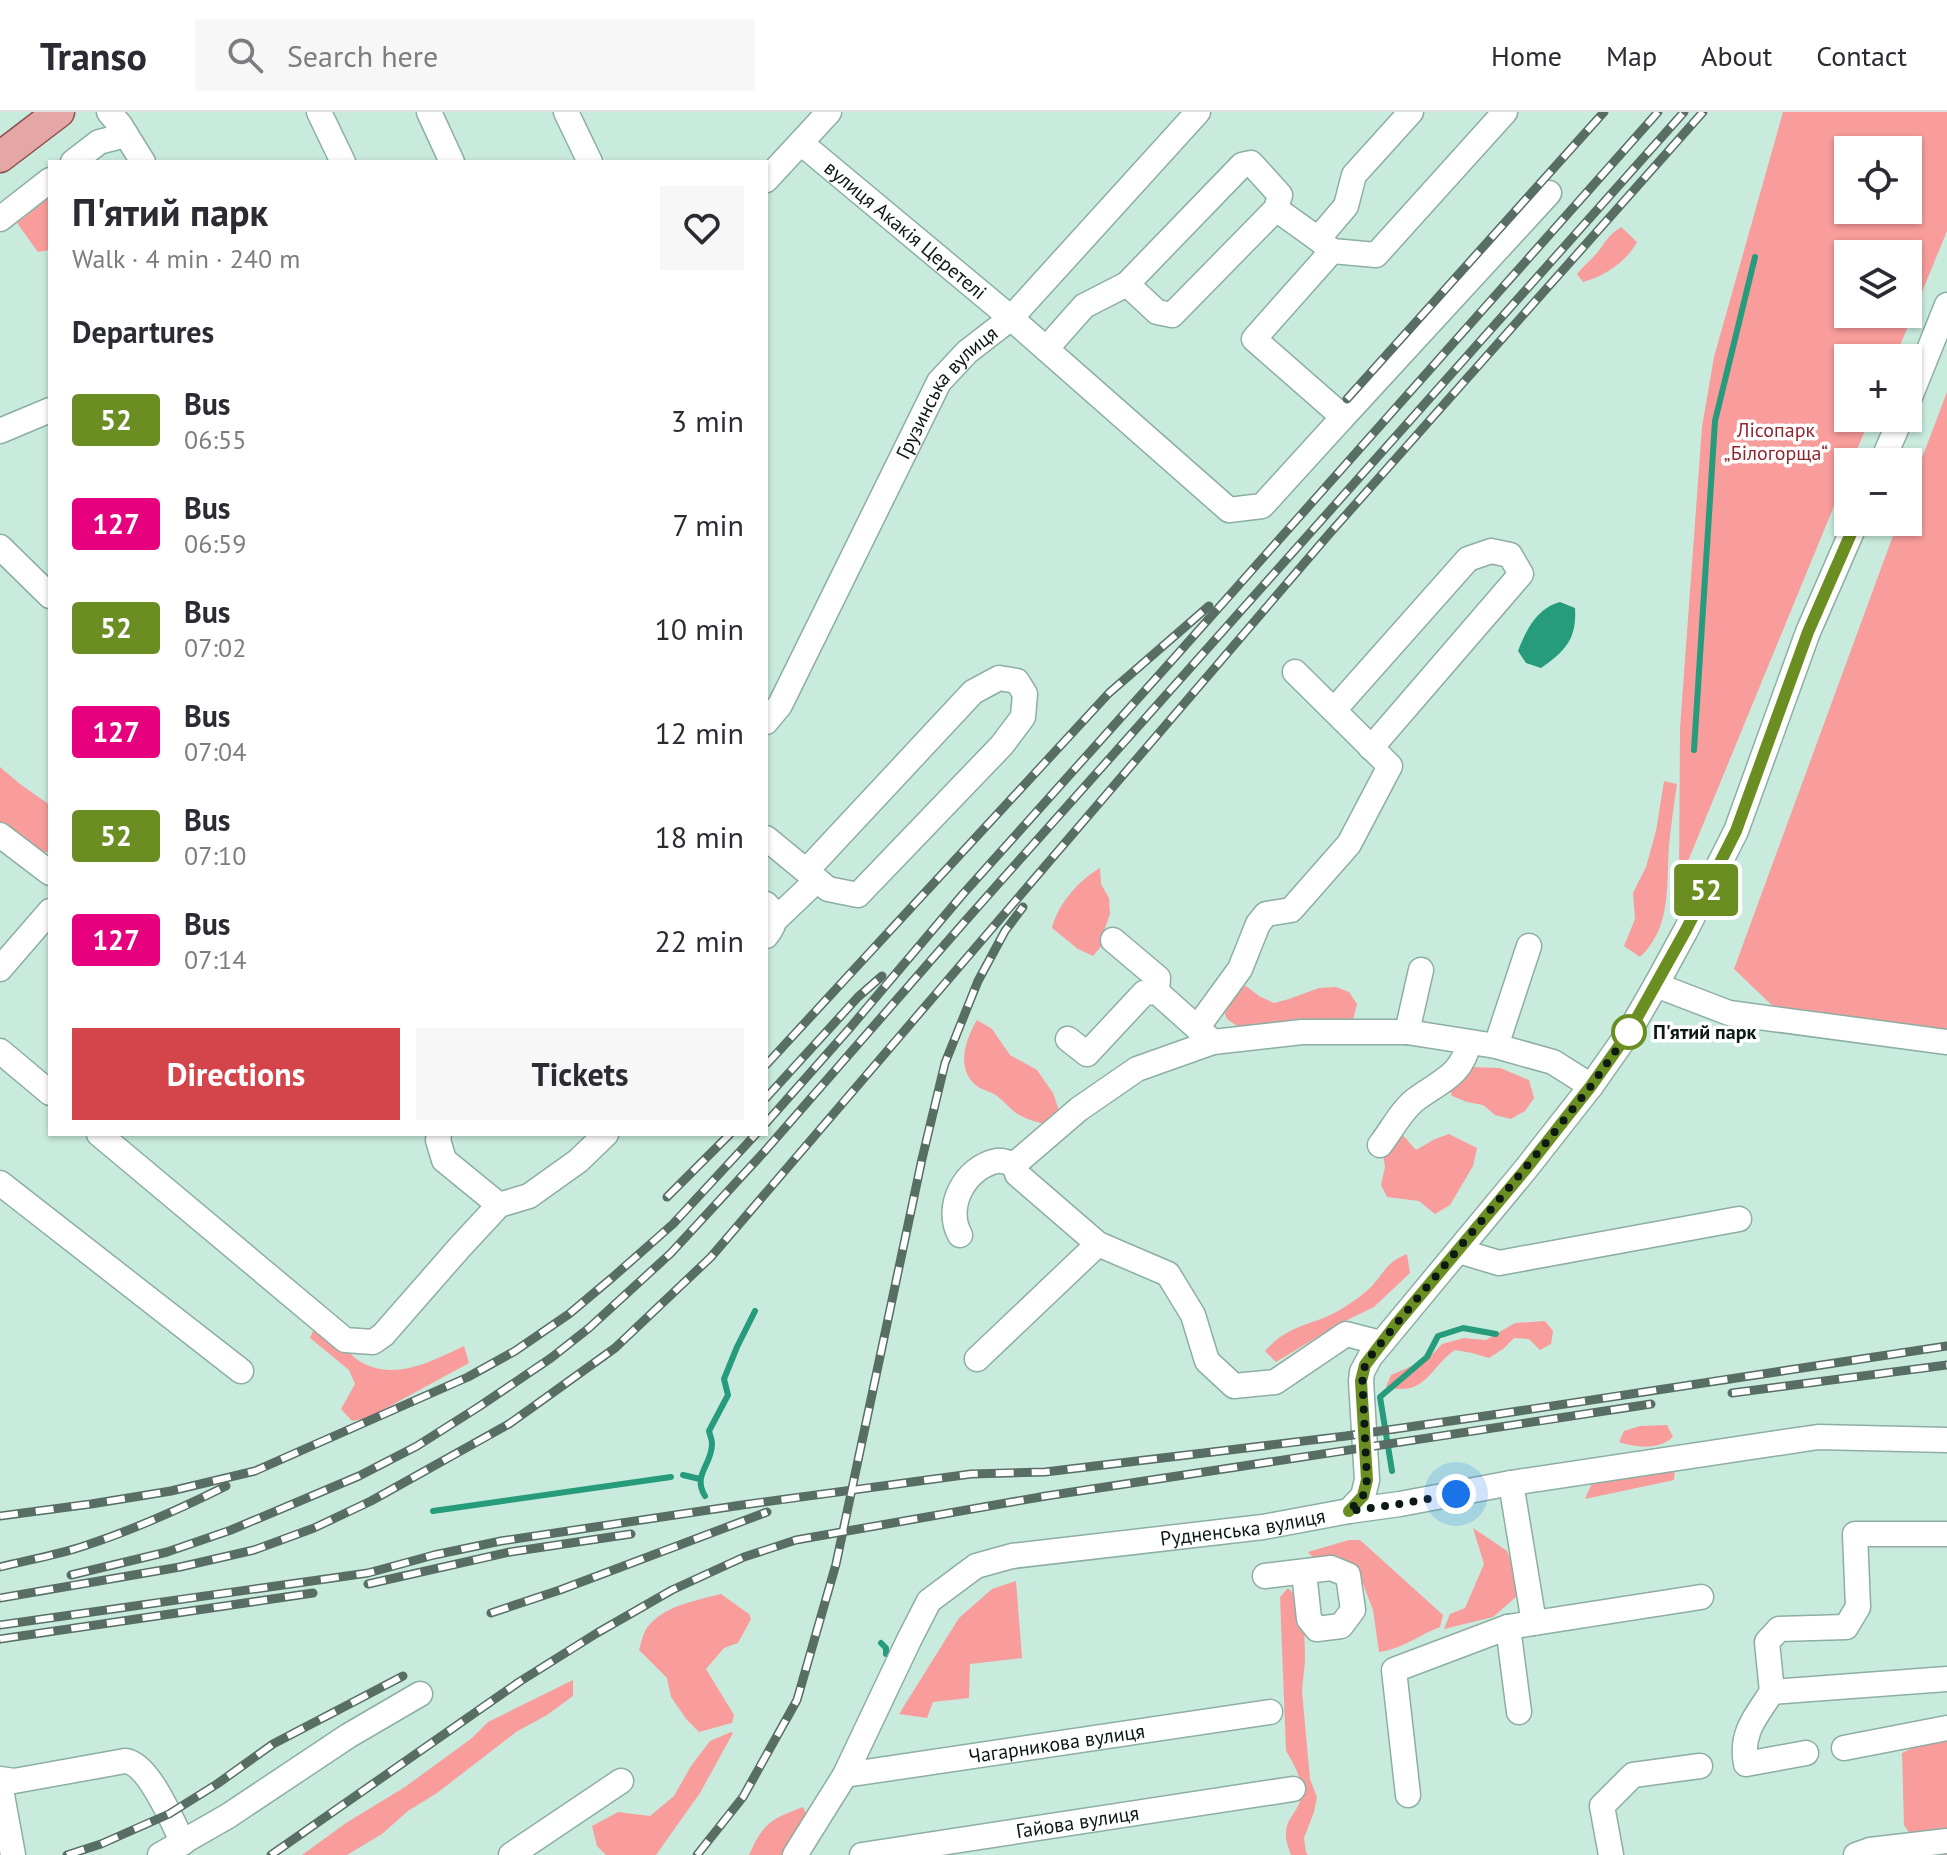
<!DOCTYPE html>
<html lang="en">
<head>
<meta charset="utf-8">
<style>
  :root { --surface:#fff; --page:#f7f7f7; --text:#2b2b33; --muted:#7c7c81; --line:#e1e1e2; --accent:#d4444b }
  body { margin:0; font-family:"PT Sans",sans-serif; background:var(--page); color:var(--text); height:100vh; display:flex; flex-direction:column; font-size:30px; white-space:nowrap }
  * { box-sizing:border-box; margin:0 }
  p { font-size:26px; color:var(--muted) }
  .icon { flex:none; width:44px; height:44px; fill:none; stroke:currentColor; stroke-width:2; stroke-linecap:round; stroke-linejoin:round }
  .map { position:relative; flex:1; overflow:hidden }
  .sheet { position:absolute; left:48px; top:48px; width:720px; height:976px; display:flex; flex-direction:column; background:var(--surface); border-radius:0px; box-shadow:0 2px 6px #0004 }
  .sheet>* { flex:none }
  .badge { padding:0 16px; border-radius:6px; font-size:28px; line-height:52px }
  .buttons { position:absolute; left:1834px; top:24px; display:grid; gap:16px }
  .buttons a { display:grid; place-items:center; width:88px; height:88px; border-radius:0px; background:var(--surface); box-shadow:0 2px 6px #0004; font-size:40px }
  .you { position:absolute; width:40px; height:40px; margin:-20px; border:6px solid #fff; border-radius:50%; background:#1a73e8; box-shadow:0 0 0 12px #1a73e833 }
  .map>.badge { position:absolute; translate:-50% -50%; box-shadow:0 0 0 4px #fff }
  h2 { padding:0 24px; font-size:30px; line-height:72px }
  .round { display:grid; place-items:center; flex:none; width:84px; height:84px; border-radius:0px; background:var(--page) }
  .head { display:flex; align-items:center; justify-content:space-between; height:136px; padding:0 24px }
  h1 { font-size:38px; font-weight:700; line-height:60px }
  .primary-button { display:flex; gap:16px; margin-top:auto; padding:16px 24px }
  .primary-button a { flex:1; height:92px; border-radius:0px; background:var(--accent); color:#fff; font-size:32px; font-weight:700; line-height:92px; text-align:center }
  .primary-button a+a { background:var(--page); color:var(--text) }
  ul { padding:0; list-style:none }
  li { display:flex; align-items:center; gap:24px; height:104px; padding:0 24px }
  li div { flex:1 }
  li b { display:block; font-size:30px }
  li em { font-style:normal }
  li .badge { min-width:88px; font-weight:700; text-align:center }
  header { display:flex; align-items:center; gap:48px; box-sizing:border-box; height:112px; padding:0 40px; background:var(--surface); border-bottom:2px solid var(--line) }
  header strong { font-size:38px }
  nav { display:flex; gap:44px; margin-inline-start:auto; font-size:28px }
  .search { width:560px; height:72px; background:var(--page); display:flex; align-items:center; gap:20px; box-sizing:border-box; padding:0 28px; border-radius:0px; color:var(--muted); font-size:30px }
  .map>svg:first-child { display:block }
</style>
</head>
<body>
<header>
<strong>Transo</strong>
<div class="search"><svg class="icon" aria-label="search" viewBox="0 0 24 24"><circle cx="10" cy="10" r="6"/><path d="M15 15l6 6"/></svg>Search here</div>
<nav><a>Home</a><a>Map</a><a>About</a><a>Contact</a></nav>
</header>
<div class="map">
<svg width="1947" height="1743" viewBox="0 0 1947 1743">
  <rect width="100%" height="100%" fill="#c9ebde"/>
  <g fill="#f89d9b" fill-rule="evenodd">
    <path d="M 1783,0 L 1947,0 L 1947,119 L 1895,246 L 1848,246 L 1848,306 L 1870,306 L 1852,350 L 1848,350 L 1848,360 L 1679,771 L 1680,616 L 1702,315 L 1714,245 ZM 1848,38 L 1908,38 L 1908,98 L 1848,98 ZM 1848,142 L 1908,142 L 1908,202 L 1848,202 Z"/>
    <path d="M 50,85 L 50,138 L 38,140 L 17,111 Z"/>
    <path d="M 1621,115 L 1637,130 C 1626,150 1605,164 1583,170 L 1577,162 C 1583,154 1590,149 1597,141 C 1606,130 1608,123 1621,115 Z"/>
    <path d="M 1947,280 L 1947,920 L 1779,900 L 1734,857 L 1898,410 L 1908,410 L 1908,383 Z"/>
    <path d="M 0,655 L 20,672 L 50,693 L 50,741 L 38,738 L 0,712 Z"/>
    <path d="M 1664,669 L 1677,672 C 1674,692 1671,713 1669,734 C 1666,774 1672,815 1640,845 L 1624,834 L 1635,807 L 1633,781 L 1646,755 L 1656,719 Z"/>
    <path d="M 1100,756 L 1101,772 L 1109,786 L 1110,802 L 1105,816 L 1103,832 L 1093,844 L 1078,837 L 1052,816 C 1058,792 1078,769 1100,756 Z"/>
    <path d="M 1246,874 L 1259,884 L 1274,891 L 1289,887 L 1319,876 L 1336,875 L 1349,880 L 1357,892 L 1353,908 L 1240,916 L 1227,907 L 1221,892 L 1230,878 Z"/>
    <path d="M 977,908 L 992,917 L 1010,943 L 1037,958 L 1053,981 L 1065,1016 C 1050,1013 1029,1010 1016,1001 C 1009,996 1004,989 997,984 C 992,980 986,979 980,976 C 954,960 965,928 977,908 Z"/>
    <path d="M 1469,955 L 1500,956 L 1529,968 L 1534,986 L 1525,999 L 1511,1007 L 1495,1003 L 1483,993 L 1467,990 L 1452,984 L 1450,977 Z"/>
    <path d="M 1401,1021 L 1416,1038 L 1435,1027 L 1449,1022 L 1477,1036 L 1473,1054 L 1450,1093 L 1435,1102 L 1419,1089 L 1387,1085 L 1381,1073 L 1385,1055 L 1383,1042 Z"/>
    <path d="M 1407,1142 L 1410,1161 L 1374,1195 L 1337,1213 L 1276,1250 L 1265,1239 C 1291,1209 1318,1214 1346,1194 C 1355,1188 1364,1182 1371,1175 C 1386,1159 1385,1151 1407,1142 Z"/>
    <path d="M 1545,1209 L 1553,1219 L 1551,1232 L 1540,1238 L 1529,1227 L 1514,1226 L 1503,1237 L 1489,1246 L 1472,1241 L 1455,1238 C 1428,1257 1426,1285 1386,1275 L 1391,1263 L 1428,1247 L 1442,1232 L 1464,1226 L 1486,1228 L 1515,1211 Z"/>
    <path d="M 313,1219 C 319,1221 327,1221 332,1224 C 341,1229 347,1239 355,1246 C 390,1272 430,1250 464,1234 L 469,1251 L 368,1306 L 352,1309 L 341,1297 L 355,1272 L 349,1258 L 310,1226 Z"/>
    <path d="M 1667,1313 L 1673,1325 C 1658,1338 1637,1336 1619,1330 L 1624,1319 L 1640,1314 Z"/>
    <path d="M 1675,1354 L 1674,1368 L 1585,1387 L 1592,1371 L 1605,1362 Z"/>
    <path d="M 1473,1416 L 1507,1439 L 1518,1468 L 1517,1484 L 1493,1505 L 1444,1517 L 1450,1502 L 1465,1496 L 1484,1452 Z"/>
    <path d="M 1349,1428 L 1360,1428 L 1443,1503 L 1440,1515 C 1419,1523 1402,1537 1379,1540 L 1373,1498 L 1358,1459 L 1317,1450 L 1308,1440 Z"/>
    <path d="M 1016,1469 L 1022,1546 L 970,1552 L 969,1586 L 933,1590 L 927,1606 L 899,1602 L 959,1506 L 992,1477 Z"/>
    <path d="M 1288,1476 L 1299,1487 L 1304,1503 L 1305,1549 L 1302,1579 L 1310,1667 L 1317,1685 L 1314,1700 L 1304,1726 L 1306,1740 L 1308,1743 L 1291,1743 C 1289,1737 1286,1730 1286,1724 C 1285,1710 1293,1704 1298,1694 C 1307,1675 1296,1655 1286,1639 L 1280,1485 Z"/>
    <path d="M 721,1482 L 749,1502 L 751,1507 L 738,1531 L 724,1536 L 706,1557 L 734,1603 L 732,1611 L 699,1620 L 687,1608 L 671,1585 L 667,1566 L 639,1538 C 641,1532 642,1525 645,1519 C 660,1494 695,1489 721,1482 Z"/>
    <path d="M 573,1568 L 573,1584 L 547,1603 L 516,1620 L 437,1681 L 408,1699 L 382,1722 L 347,1743 L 302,1743 L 346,1711 L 405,1675 L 472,1626 L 488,1610 Z"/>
    <path d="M 1947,1619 L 1947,1743 L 1924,1743 L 1904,1713 L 1902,1641 Z"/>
    <path d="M 731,1620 L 733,1621 L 700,1681 L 656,1743 L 606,1743 L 597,1734 L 592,1714 L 618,1700 L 650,1704 L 674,1684 L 691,1654 L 710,1629 Z"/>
    <path d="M 803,1695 L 807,1703 L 789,1743 L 749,1743 C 763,1711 771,1707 803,1695 Z"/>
  </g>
  <path fill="#269c7c" d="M 1560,490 L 1575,496 C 1577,526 1566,539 1541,556 L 1526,551 L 1518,539 C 1526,518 1537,496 1560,490 Z"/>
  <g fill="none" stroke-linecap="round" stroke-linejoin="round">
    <g stroke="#269c7c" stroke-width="6">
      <path d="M 1694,638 L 1715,309 L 1755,145"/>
      <path d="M 1392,1359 L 1380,1285 L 1427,1245 L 1438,1224 L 1463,1216 L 1496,1222"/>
      <path d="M 683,1363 L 700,1367"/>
      <path d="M 705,1384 C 692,1363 712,1353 712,1332 C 712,1328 710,1323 709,1319 L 728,1283 L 724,1267 L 737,1235 L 755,1199"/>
      <path d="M 433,1399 L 671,1365"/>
      <path d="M 881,1531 L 886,1536 L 886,1542"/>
    </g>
    <g stroke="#8daea2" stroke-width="27">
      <g id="minor">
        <path d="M 109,0 L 120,13 L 143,50"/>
        <path d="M 319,0 L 343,50"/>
        <path d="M 429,0 L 452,50"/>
        <path d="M 566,0 L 590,50"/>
        <path id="s1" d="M 801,31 L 1011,206 L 1229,398 L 1262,394 L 1343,305"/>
        <path d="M 73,50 L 99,30 L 126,23"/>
        <path d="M 766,68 L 829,0"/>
        <path d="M 1276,97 L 1318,127 L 1332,139 L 1254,227 L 1343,305 L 1549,81"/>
        <path d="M 0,107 L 50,68"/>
        <path d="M 1318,127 L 1346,94 L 1354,63 L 1411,0"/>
        <path d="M 1332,139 L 1376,143 L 1505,0"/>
        <path d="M 1046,237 L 1084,194 L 1127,172 L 1242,53 L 1251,51 L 1280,83 L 1276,97 L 1172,203 L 1157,200 L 1127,172"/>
        <path d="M 1908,290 L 1947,193"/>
        <path d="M 0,319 L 50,298"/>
        <path d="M 1882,350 L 1901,306"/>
        <path d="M 0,435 L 50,484"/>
        <path d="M 1334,598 L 1468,447 L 1491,439 L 1510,443 L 1521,462 L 1371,636"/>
        <path id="s2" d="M 766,610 L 780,593 L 939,270 L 967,240 L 1011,206 L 1198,0"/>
        <path d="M 0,723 L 50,761"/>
        <path d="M 766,726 L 828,777 L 858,783 L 1002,633 L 1023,605 L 1025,582 L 1017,569 L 999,566 L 973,580 L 807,758"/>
        <path d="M 766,792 C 778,803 776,812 766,824"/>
        <path d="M 776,807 L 817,768"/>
        <path d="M 1113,828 L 1158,866 L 1157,880"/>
        <path d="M 0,857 L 50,799"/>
        <path d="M 1656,873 L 1729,901 L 1947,930"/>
        <path d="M 1197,916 L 1240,857 L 1258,812 L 1266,802 L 1291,798 L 1349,732 L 1390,654 L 1295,560"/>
        <path d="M 1407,920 L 1421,858"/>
        <path d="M 1068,927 L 1087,942 L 1144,881 L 1157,880 L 1213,930 L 1302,920 L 1407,920 L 1496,934 L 1553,950 L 1591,974"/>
        <path d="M 1496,934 L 1529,834"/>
        <path d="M 0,939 L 50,981"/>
        <path d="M 99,1022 L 345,1228 L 373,1230 L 383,1223 L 460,1135 L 499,1093 L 529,1084 L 578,1049 L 606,1022"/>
        <path d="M 439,1022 L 438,1028 L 444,1048 L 499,1093"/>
        <path d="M 1380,1033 C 1391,1019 1401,999 1415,988 C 1440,969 1462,964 1469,930"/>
        <path d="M 0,1071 L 241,1259"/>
        <path d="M 960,1123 C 944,1095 965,1055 997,1049 C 1002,1048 1009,1051 1015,1052"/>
        <path d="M 1098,1132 L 1168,1162 L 1193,1203 L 1207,1249 L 1234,1274 L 1275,1270 L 1346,1222 L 1381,1231"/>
        <path d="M 1459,1139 L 1499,1151 L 1739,1107"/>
        <path d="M 977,1247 L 1098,1132 L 1017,1062 L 1015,1052 L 1079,997 L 1137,957 L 1213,930"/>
        <path d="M 1349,1399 L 1363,1384 L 1367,1368 L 1361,1269 L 1362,1260 L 1370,1245 L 1525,1058 L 1591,974 L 1629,920 L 1656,873 L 1686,818 L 1736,719 L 1808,520 L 1856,410"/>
        <path d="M 1947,1422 L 1855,1422 L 1858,1495 L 1846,1515 L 1779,1517 L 1767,1530 L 1772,1580 L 1947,1567"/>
        <path d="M 1265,1464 L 1331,1456 L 1348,1463 L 1353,1498 L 1341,1514 L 1317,1517 L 1309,1507 L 1304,1460"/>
        <path d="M 1534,1511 L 1701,1485"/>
        <path d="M 1508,1515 L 1519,1600"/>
        <path d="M 1772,1580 C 1756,1604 1740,1621 1746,1652 L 1806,1641"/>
        <path d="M 1844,1636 L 1947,1616"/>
        <path id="s3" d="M 845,1663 L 1270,1600"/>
        <path d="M 0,1667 L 14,1669 L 125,1649 C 149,1651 173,1711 183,1731"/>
        <path d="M 0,1672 L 13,1743"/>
        <path d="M 1408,1683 L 1394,1558 L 1508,1515 L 1534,1511 L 1511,1371"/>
        <path d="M 160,1743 L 228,1704 L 348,1624 L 420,1582"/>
        <path d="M 511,1743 L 621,1669"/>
        <path id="s4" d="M 795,1743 L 845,1663 L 909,1528 L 929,1489 L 976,1454 L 1012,1444 L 1263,1415 L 1349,1399 L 1400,1392 L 1511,1371 L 1818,1325 L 1947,1328"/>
        <path id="s5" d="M 862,1743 L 1293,1677"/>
        <path d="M 1611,1743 L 1602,1694 L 1633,1663 L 1700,1654"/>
        <path d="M 1856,1743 L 1870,1738 L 1947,1729"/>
      </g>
    </g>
    <g stroke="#8e4e4d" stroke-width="33">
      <path id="major" d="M 0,45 L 59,0"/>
    </g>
    <use href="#minor" stroke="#fff" stroke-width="24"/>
    <use href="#major" stroke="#e5a6a6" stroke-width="30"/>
    <g stroke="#586e65" stroke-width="9">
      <g id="rail">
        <path d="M 1347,287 L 1604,0"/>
        <path d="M 766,953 L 1109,581 L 1209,494"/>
        <path d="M 766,986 L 858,885 L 882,864"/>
        <path d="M 766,1011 L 849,917 L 963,782 L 1175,545 L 1658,0"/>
        <path d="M 667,1085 L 730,1022"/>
        <path d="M 1732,1281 L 1947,1253"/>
        <path d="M 0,1404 L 91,1392 L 171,1379 L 255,1359 L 468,1265 L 515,1239 L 569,1202 L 613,1165 L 673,1112 L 756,1022"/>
        <path d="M 0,1455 C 28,1448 57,1443 84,1434 C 133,1418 180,1397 226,1374"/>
        <path d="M 71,1463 L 167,1440 L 231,1418 L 359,1364 L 417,1334 L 480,1294 L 551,1246 L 589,1216 L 671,1141 L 764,1040 L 967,807 L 1684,0"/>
        <path d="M 368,1472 L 510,1440 L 631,1422"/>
        <path d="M 0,1486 L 180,1455 L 254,1438 L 314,1416 L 371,1389 L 509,1312 L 615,1236 L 711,1145 L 1330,421 L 1703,0"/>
        <path d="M 491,1501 L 560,1478 L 767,1400"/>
        <path d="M 0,1513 L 368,1461 L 434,1443 L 501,1429 L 742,1393 L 971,1362 L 1045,1360 L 1346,1324 L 1499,1302 L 1947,1234"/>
        <path d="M 0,1527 L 313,1481"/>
        <path d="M 67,1743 L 101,1732 L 169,1702 L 217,1672 L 273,1632 L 403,1564"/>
        <path d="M 271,1743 L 519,1570 L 597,1521 L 672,1478 L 744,1445 L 796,1428 L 1046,1384 L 1651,1292"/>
        <path d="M 697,1743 L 743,1685 L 797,1588 L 836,1452 L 922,1047 L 945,951 L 978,869 L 1005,819 L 1023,795"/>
      </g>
    </g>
    <use href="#rail" stroke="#fff" stroke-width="6" stroke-dasharray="18" stroke-linecap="butt"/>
  </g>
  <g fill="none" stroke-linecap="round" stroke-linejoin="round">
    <g stroke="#fff" stroke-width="18">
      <path id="line" d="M 1349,1399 L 1363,1384 L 1367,1368 L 1361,1269 L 1365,1253 L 1397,1211 L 1525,1058 L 1591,974 L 1629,920 L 1686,818 L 1736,719 L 1808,520 L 1856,410"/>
    </g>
    <use href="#line" stroke="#6b8e23" stroke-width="12"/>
    <path stroke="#0c1914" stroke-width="8" stroke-dasharray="0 14.4" d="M 1456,1382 L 1400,1392 L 1349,1399 L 1363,1384 L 1367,1368 L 1362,1260 L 1370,1245 L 1397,1211 L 1541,1037 L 1591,974 L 1629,920"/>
  </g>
  <circle fill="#fff" stroke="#6b8e23" stroke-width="4" cx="1629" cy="920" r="16"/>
  <g text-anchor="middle" stroke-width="7" stroke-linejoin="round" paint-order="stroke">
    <g font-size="20" fill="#0c1914" stroke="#fff">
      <text dy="7" stroke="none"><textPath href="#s1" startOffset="136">вулиця Акакія Церетелі</textPath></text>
      <text dy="7" stroke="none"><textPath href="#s2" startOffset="378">Грузинська вулиця</textPath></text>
      <text dy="7" stroke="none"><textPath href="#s4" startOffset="616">Рудненська вулиця</textPath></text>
      <text dy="7" stroke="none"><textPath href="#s3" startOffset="214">Чагарникова вулиця</textPath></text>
      <text dy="7" stroke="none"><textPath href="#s5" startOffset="218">Гайова вулиця</textPath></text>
    </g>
    <g font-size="20" fill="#90252d" stroke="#fff">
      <text x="1776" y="325">Лісопарк<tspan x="1776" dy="23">„Білогорща“</tspan></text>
    </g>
    <g font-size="20" font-weight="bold" fill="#0c1914" stroke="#fff" text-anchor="start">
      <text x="1653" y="927">П'ятий парк</text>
    </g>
  </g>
</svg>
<div class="buttons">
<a><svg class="icon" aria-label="locate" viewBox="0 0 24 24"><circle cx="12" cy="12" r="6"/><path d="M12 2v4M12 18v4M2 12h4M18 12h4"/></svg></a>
<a><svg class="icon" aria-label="layers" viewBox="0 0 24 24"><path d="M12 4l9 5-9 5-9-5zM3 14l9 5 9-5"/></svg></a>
<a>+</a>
<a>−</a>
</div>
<div class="you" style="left:1456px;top:1382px"></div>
<b class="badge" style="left:1706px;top:778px;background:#6b8e23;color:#fff">52</b>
<section class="sheet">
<div class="head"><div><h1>П'ятий парк</h1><p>Walk · 4 min · 240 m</p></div><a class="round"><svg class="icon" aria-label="heart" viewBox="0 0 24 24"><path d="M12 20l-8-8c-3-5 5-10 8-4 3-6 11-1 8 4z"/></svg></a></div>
<h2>Departures</h2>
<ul>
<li><span class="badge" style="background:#6b8e23;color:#fff">52</span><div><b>Bus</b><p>06:55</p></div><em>3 min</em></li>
<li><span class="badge" style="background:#e6007e;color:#fff">127</span><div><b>Bus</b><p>06:59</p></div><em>7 min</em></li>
<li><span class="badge" style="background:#6b8e23;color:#fff">52</span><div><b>Bus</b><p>07:02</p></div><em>10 min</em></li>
<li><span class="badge" style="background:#e6007e;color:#fff">127</span><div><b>Bus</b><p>07:04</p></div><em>12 min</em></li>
<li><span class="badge" style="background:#6b8e23;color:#fff">52</span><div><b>Bus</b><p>07:10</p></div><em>18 min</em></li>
<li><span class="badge" style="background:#e6007e;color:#fff">127</span><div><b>Bus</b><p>07:14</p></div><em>22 min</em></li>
</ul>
<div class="primary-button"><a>Directions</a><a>Tickets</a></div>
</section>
</div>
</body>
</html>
